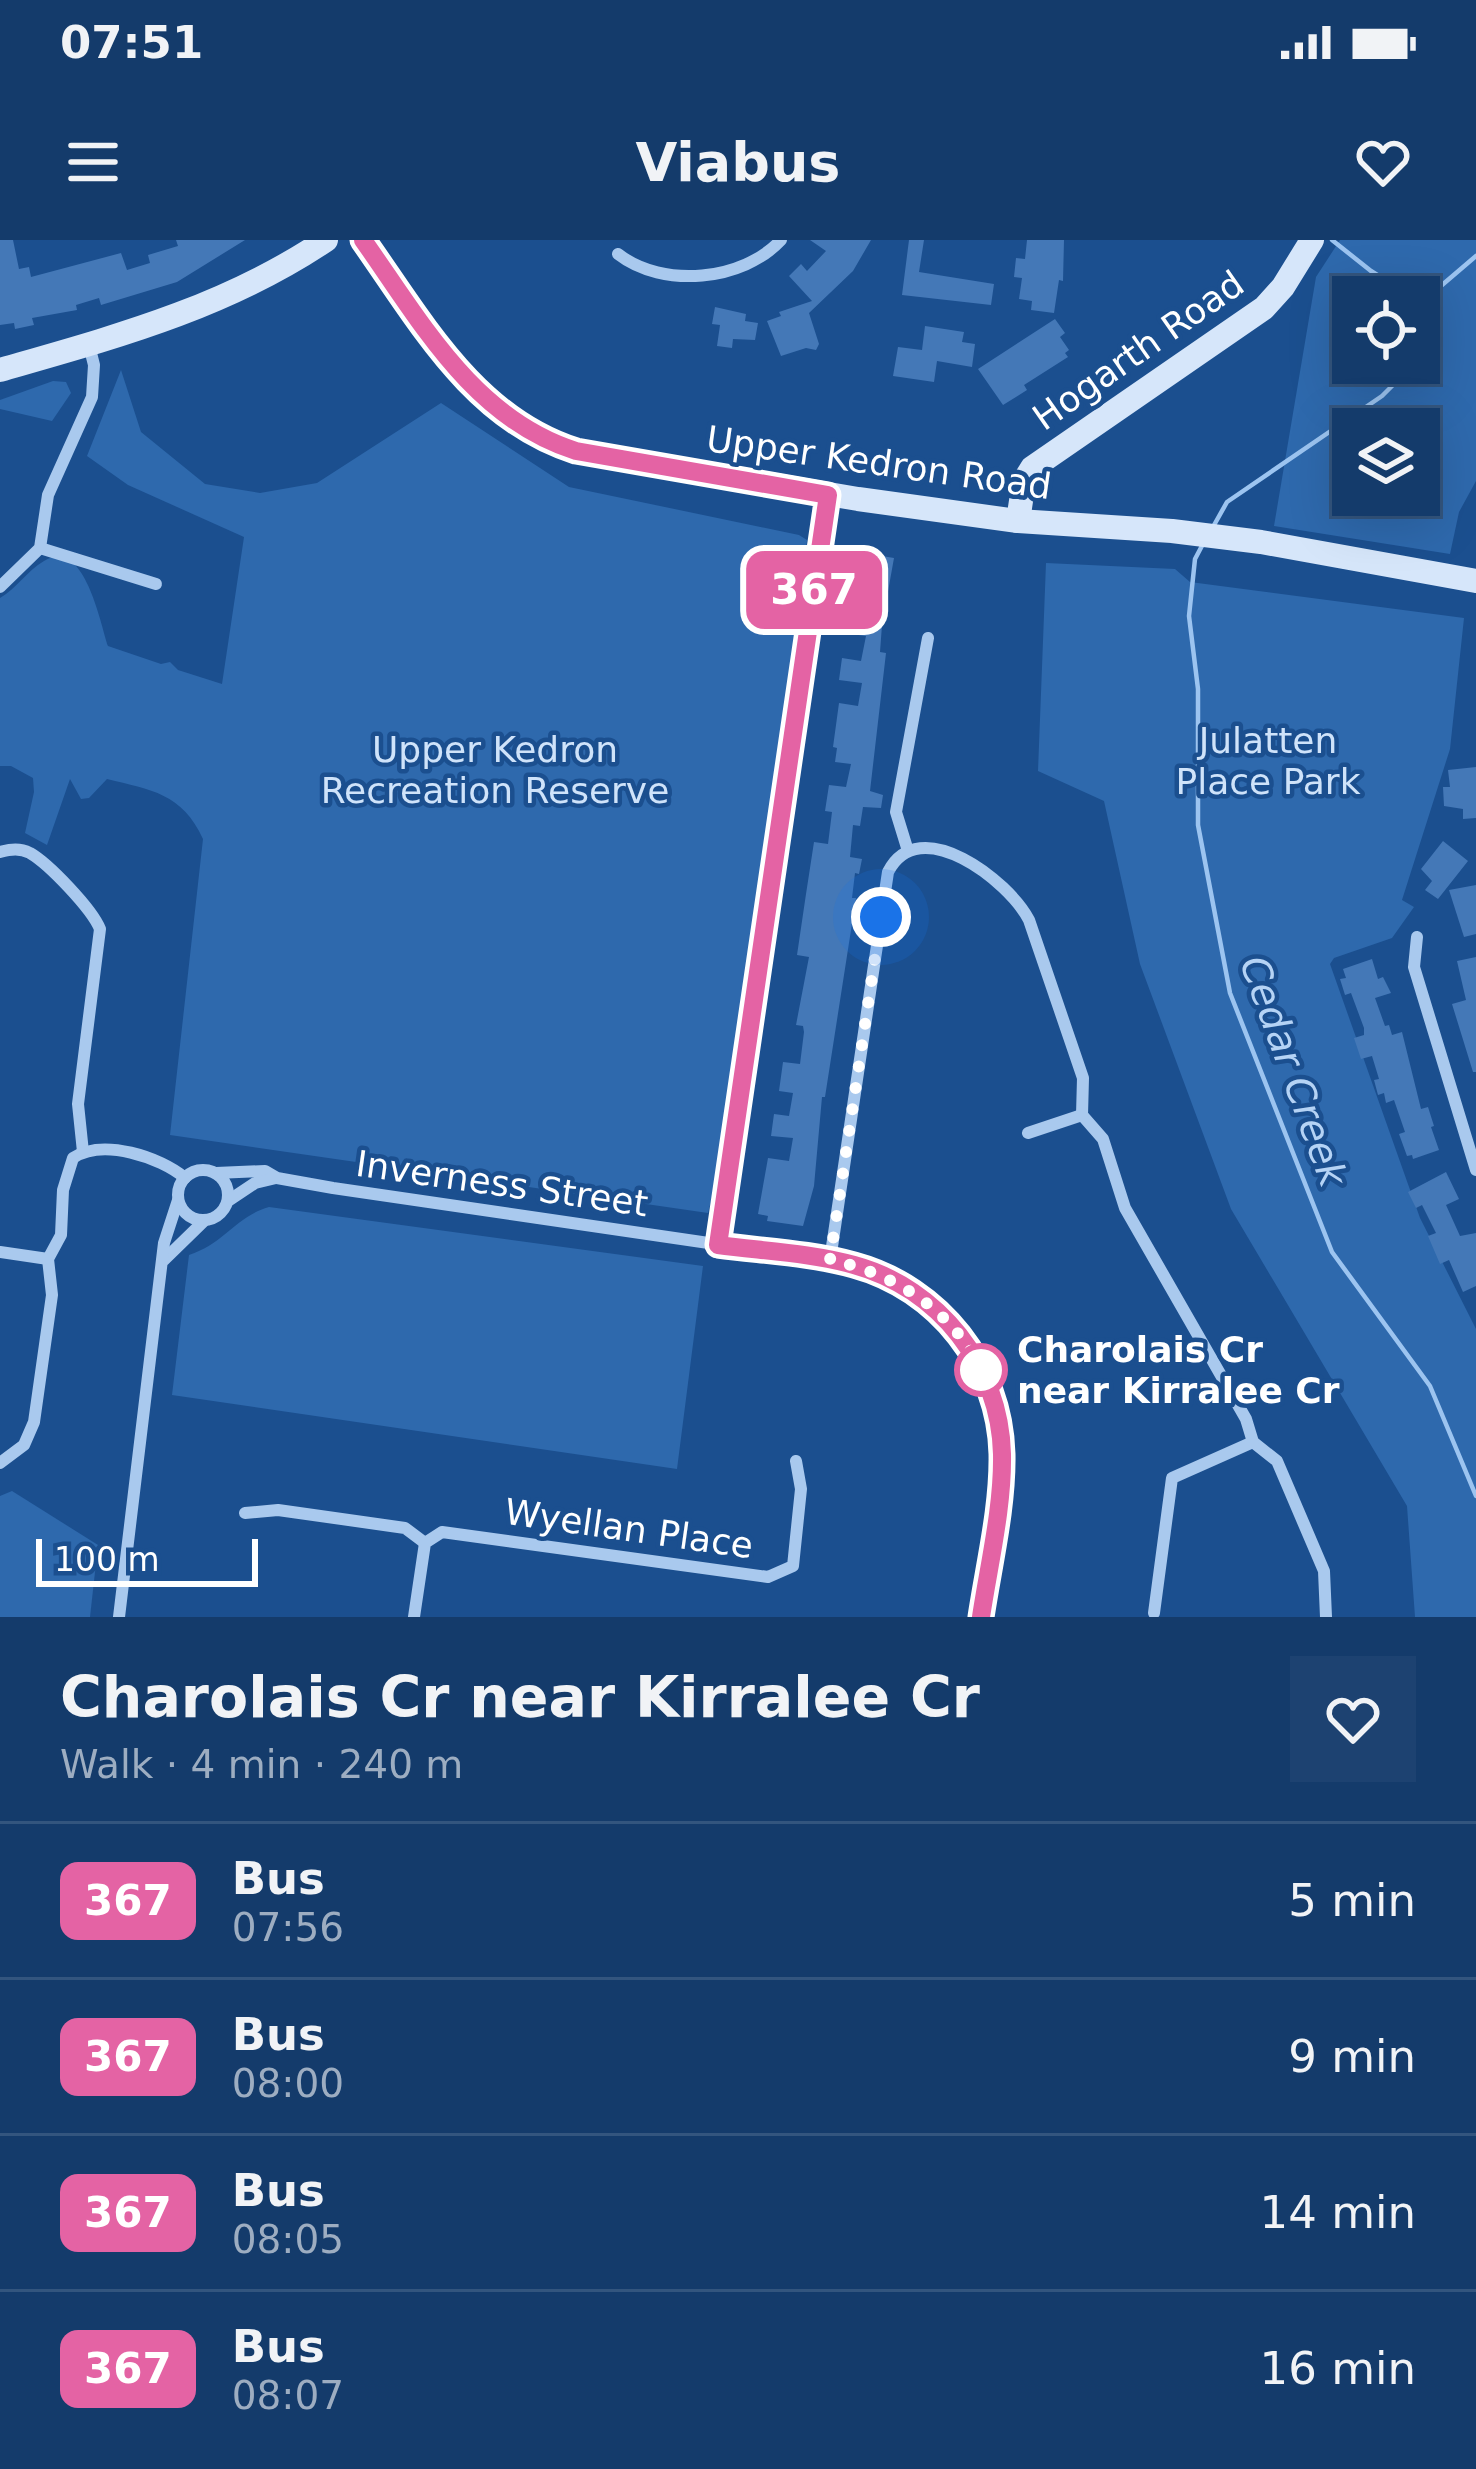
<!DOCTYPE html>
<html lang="en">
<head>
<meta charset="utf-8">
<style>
  :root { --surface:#143b6b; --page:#1d4271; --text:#f1f3f6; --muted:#9dadc1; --line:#33557e }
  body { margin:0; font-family:"DejaVu Sans",sans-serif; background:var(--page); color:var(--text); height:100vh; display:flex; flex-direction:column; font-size:45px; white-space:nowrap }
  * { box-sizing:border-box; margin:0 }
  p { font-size:39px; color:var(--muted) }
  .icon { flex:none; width:66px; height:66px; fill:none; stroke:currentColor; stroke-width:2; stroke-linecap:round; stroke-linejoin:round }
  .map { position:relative; height:1377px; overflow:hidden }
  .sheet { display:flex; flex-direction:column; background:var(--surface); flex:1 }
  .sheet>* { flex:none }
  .badge { padding:0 24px; border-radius:18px; font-size:42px; line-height:78px }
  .controls { position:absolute; left:1332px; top:36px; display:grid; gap:24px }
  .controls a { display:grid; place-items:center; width:108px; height:108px; border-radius:0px; background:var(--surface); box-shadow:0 12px 48px #0002,0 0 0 3px var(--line); font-size:60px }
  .scale { position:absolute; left:36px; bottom:30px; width:222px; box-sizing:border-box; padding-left:12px; border:6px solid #fff; border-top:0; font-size:33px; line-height:42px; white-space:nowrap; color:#fff; -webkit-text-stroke:9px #1b4f8f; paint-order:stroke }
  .you { position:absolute; width:60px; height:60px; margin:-30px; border:9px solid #fff; border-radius:50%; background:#1a73e8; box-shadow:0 0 0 18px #1a73e833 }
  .map>.badge { position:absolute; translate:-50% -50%; box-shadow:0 0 0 6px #fff }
  .round { display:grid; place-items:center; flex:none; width:126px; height:126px; border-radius:0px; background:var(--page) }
  .head { display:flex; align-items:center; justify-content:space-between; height:204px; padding:0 60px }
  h1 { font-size:57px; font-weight:700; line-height:90px }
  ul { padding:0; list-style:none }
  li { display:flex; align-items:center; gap:36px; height:156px; padding:0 60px; border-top:3px solid var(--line) }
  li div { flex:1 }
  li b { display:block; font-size:45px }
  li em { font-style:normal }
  li .badge { min-width:132px; font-weight:700; text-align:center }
  .status { display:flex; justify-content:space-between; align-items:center; height:84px; padding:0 60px; background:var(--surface); direction:ltr }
  .status svg { height:33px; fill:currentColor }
  header { display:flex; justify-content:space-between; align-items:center; height:156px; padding:0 60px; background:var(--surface); font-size:54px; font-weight:700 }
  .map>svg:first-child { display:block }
</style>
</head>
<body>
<div class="status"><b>07:51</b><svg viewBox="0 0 49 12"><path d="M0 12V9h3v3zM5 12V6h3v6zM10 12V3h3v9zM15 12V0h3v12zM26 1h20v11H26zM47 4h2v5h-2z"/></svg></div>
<header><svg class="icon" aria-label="menu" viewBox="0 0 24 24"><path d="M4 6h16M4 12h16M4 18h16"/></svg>Viabus<svg class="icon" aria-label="heart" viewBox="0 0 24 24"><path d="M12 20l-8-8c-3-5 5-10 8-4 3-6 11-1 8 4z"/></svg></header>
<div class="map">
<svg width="1476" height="1377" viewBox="0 0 1476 1377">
  <rect width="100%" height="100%" fill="#1b4f8f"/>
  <g fill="#2e69ad" fill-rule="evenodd">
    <path d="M 1340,0 L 1476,0 L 1476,241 L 1459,272 L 1450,314 L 1274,286 L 1316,37 ZM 1353,57 L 1419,57 L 1419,123 L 1353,123 ZM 1353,189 L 1419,189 L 1419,255 L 1353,255 Z"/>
    <path d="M 121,130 L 141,192 L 205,244 L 260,253 L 317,243 L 441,163 L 569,247 L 799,295 L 807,300 C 793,434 773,568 753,701 C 740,791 732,884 708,973 L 170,895 L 203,599 C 182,553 151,550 107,539 L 89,558 L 81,559 L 70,539 L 47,605 L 25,593 L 34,552 L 33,538 L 11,526 L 0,526 L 0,358 C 17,348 27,331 44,321 C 84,296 100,382 108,406 L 161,424 L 170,422 L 178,430 L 222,444 L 244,297 L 128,245 L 87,216 Z"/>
    <path d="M 53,141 L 66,142 L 71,153 L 52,181 L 0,169 L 0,160 Z"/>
    <path d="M 1046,323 L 1175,329 L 1190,342 L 1464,378 L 1450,509 L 1402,660 L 1414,667 L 1392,698 L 1334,718 L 1330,724 L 1420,978 L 1476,1089 L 1476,1377 L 1415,1377 L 1407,1266 L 1231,969 L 1140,724 L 1104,561 L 1038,531 Z"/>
    <path d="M 269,967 L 703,1026 L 677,1229 L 172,1155 L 189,1015 C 224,1004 235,977 269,967 Z"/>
    <path d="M 12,1251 L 98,1305 L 90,1377 L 0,1377 L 0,1256 Z"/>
  </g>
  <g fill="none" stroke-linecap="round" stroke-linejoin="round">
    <g stroke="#9cc4f0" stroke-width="4.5">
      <path d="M 1332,0 L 1371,31 L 1412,57"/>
      <path d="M 1419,83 L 1421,63 L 1476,16"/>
      <path d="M 1213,287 L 1227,262 L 1382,156 L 1404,134 L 1409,123"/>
      <path d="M 1204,302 L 1195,319 L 1189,376 L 1198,449 L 1198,585 L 1230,753 L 1332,1012 L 1430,1146 L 1476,1256"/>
    </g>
  </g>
  <g fill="#4478b7">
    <path d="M 0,0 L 13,0 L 19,29 L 29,27 L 31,37 L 121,13 L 127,30 L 150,23 L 148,15 L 178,6 L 176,0 L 245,0 L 177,42 L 101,65 L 99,58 L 76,65 L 77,70 L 32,78 L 34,85 L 15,89 L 14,83 L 0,85 Z"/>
    <path d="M 810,0 L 871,0 L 853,31 L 809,73 L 819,104 L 816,110 L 806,108 L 781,116 L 767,81 L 781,76 L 779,72 L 812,61 L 789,36 L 801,24 L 807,31 L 826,11 Z"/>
    <path d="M 909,0 L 924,0 L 919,32 L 994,44 L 991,65 L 902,55 Z"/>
    <path d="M 1027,0 L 1064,0 L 1063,41 L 1059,40 L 1054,73 L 1031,70 L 1032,61 L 1019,59 L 1022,38 L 1014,37 L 1016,18 L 1025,19 Z"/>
    <path d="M 715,67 L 746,74 L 745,81 L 758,83 L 755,100 L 733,99 L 732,108 L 717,106 L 720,85 L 712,84 Z"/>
    <path d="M 1055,79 L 1065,93 L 1060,97 L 1069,110 L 1065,113 L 1068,117 L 1024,145 L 1027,150 L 1003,165 L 978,129 Z"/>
    <path d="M 925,86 L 964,92 L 962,102 L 975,104 L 972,127 L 937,121 L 934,142 L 893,136 L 898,107 L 922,110 Z"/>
    <path d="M 870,314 L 894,318 L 882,385 L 880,412 L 886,413 L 870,551 L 883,555 L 881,568 L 863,567 L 860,586 L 853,585 L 850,617 L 862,619 L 859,634 L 855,633 L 852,658 L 856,658 L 825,857 L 822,857 L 814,946 L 803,986 L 767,981 L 768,976 L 758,974 L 768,918 L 789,921 L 793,898 L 771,896 L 774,874 L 789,876 L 793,853 L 779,851 L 783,822 L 800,824 L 804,792 L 803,786 L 796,785 L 809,717 L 797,715 L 806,654 L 814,602 L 828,604 L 832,572 L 825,571 L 829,545 L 846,547 L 851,524 L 835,522 L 837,508 L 833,507 L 839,463 L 858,466 L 862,443 L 839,440 L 842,418 L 861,421 L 866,396 L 836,392 L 843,323 L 845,317 L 869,321 Z"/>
    <path d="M 1476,527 L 1476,578 L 1463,579 L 1463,569 L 1444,566 L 1443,547 L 1450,547 L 1448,530 Z"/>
    <path d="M 1443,601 L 1468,621 L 1438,659 L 1425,650 L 1432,641 L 1421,629 Z"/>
    <path d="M 1476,645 L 1476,694 L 1464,697 L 1449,650 Z"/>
    <path d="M 1476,717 L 1476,832 L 1473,832 L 1452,764 L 1466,760 L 1457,721 Z"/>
    <path d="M 1372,719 L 1378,739 L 1383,737 L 1391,753 L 1375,758 L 1385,786 L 1389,785 L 1392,795 L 1402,792 L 1421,869 L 1428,867 L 1434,886 L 1431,887 L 1439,910 L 1413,919 L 1412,915 L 1407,916 L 1399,894 L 1405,892 L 1394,860 L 1386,863 L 1384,853 L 1378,855 L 1374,840 L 1379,839 L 1372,816 L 1361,819 L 1354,798 L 1364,795 L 1364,788 L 1351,753 L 1345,755 L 1340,739 L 1346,738 L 1343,729 Z"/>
    <path d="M 1446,932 L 1459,959 L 1446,965 L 1460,996 L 1476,993 L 1476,1046 L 1463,1052 L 1449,1020 L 1440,1024 L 1428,996 L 1436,993 L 1422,965 L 1416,968 L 1408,952 Z"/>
  </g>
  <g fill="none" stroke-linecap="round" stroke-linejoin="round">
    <g stroke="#a9c9ee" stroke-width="12">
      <path d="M 618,14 C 663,49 743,41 781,0"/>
      <path d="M 40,308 L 156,344"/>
      <path d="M 0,347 L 40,308 L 48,255 L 92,157 L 94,125 L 89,105"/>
      <path d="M 908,611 L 896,572 L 928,398"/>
      <path d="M 0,612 C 11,609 20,608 30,613 C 49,624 92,669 100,689 L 78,864 L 83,912"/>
      <path d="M 1417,697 L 1414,727 L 1476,930"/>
      <path d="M 1028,893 L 1082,875"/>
      <circle cx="203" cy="955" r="25"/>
      <path d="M 216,933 L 265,931 L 277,938 L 333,948 L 838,1022 C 929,1039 998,1117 1002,1211 C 1004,1265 989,1323 981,1377"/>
      <path d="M 228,961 L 255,943 L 276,938"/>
      <path d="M 718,1005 L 828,255"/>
      <path d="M 0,1012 L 48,1019"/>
      <path d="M 164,1020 L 204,981"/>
      <path d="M 830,1020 L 888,632 C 919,571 1009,641 1029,680 L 1083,838 L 1082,875 L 1103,899 L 1125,968 L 1246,1179 L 1253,1202 L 1277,1221 L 1324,1331 L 1326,1377"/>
      <path d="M 0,1223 L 24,1205 L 34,1182 L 52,1055 L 48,1019 L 61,995 L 63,950 L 73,918 C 103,898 160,917 185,938"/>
      <path d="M 245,1273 L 278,1270 L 405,1288 L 425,1303"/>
      <path d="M 1154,1373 L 1172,1238 L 1253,1202"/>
      <path d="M 119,1377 L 164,1003 L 178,960"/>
      <path d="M 414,1377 L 425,1303 L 442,1292 L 768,1337 L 793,1326 L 801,1249 L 796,1221"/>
    </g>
    <g stroke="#d6e6fa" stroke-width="24">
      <path d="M 363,0 C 421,82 474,178 576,211 L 858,259 L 1018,281 L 1172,291 L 1261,302 L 1476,341"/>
      <path d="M 0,130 C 115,97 225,68 326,0"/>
      <path d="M 1018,281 L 1024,241 L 1032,228 L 1264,68 L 1283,47 L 1312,0"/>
    </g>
  </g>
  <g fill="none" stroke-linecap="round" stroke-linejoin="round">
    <g stroke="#fff" stroke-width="27">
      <path id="line" d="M 363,0 C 421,82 474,179 576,211 L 828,255 L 718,1005 C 763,1011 811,1013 854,1025 C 939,1048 1000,1126 1002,1214 C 1003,1267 989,1324 981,1377"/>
    </g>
    <use href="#line" stroke="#e463a4" stroke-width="18"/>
    <path stroke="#fff" stroke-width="12" stroke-dasharray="0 21.6" d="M 881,677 L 830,1020 C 895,1033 955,1073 981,1130"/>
  </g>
  <circle fill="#fff" stroke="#e463a4" stroke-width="6" cx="981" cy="1130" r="24"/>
  <g text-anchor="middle" stroke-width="9" stroke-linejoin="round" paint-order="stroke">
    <g font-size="36" fill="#fff" stroke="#1b4f8f">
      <text transform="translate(1138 110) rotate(-35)" y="13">Hogarth Road</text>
      <text transform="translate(879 222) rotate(8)" y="13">Upper Kedron Road</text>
      <text transform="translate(502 943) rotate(8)" y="13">Inverness Street</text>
      <text transform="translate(629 1288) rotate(8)" y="13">Wyellan Place</text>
    </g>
    <g font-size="36" fill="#cfe3fa" stroke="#1b4f8f">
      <text x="1268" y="513">Julatten<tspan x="1268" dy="41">Place Park</tspan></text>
      <text x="495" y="522">Upper Kedron<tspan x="495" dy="41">Recreation Reserve</tspan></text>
    </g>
    <g font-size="36" font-weight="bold" fill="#fff" stroke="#1b4f8f" text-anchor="start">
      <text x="1017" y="1122">Charolais Cr<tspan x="1017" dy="41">near Kirralee Cr</tspan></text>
    </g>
    <g font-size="39" font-style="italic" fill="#b5d3f5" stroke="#1b4f8f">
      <text transform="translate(1294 831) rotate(70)" y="14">Cedar Creek</text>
    </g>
  </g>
</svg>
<div class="controls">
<a><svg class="icon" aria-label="locate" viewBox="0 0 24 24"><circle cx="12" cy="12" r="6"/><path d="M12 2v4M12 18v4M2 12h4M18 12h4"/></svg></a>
<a><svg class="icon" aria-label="layers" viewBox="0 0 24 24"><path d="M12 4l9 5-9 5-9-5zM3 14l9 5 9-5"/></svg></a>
</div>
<div class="scale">100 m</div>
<div class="you" style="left:881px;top:677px"></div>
<b class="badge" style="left:814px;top:350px;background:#e463a4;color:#fff">367</b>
</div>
<section class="sheet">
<div class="head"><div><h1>Charolais Cr near Kirralee Cr</h1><p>Walk · 4 min · 240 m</p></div><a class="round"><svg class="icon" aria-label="heart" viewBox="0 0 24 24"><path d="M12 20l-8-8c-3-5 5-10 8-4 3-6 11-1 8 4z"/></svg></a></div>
<ul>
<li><span class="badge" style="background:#e463a4;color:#fff">367</span><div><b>Bus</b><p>07:56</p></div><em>5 min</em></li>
<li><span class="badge" style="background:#e463a4;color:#fff">367</span><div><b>Bus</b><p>08:00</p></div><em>9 min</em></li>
<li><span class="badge" style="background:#e463a4;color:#fff">367</span><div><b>Bus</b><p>08:05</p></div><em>14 min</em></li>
<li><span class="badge" style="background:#e463a4;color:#fff">367</span><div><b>Bus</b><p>08:07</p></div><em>16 min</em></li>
</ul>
</section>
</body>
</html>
